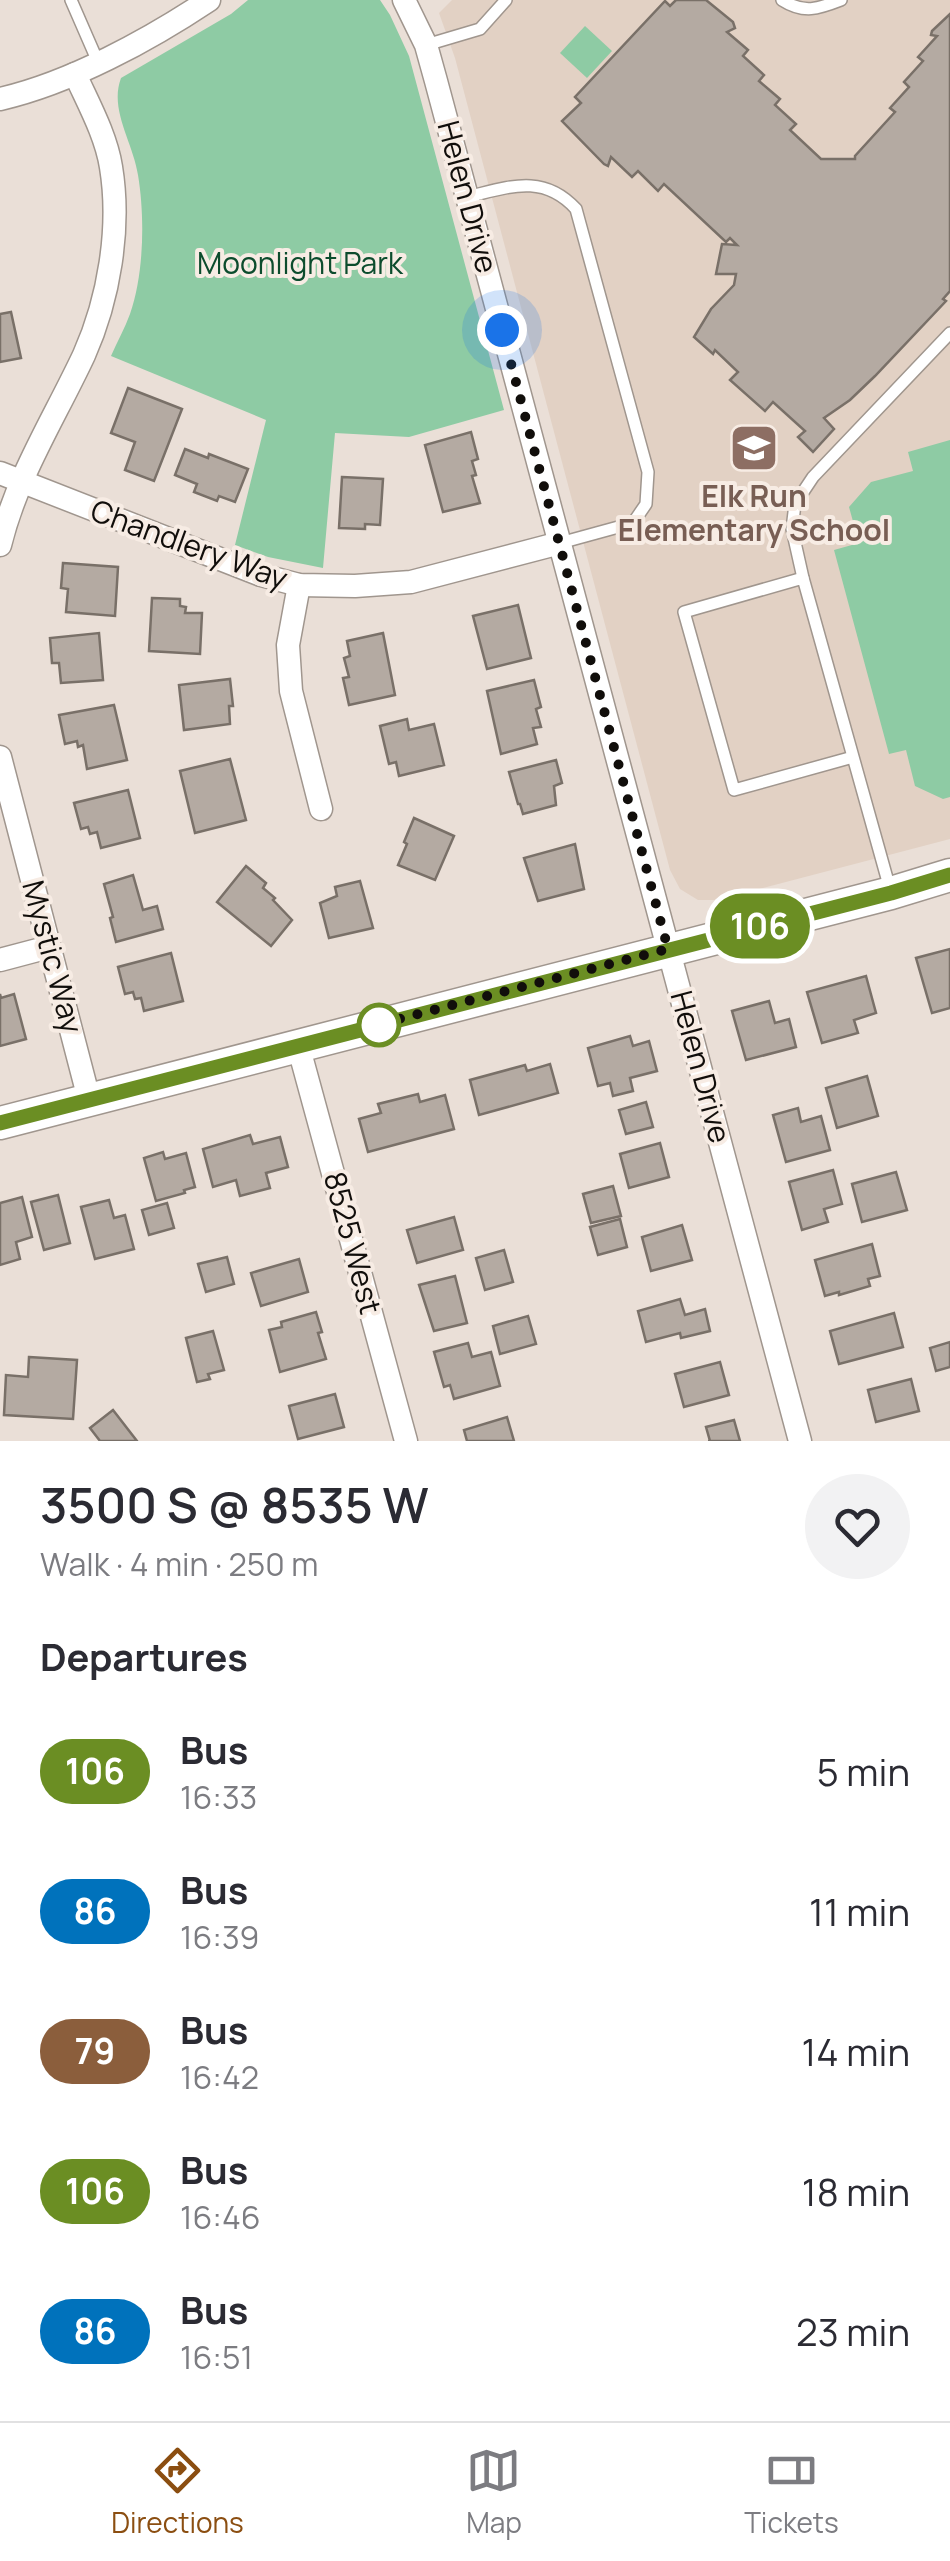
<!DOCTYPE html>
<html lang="en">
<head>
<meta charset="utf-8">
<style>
  :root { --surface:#fff; --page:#f2f2f3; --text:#2b2b33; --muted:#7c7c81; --line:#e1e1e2; --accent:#8b4e11 }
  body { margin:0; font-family:Manrope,sans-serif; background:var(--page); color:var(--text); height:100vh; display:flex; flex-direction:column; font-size:38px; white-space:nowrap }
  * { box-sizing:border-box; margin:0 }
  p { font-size:32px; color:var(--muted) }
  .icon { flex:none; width:55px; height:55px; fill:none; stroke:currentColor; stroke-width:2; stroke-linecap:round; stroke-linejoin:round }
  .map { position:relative; height:1441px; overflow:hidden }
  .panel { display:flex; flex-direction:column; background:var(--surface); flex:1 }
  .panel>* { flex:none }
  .badge { padding:0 20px; border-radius:32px; font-size:35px; line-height:65px }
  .you { position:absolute; width:50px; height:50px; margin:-25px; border:8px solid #fff; border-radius:50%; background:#1a73e8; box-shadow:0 0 0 15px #1a73e833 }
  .map>.badge { position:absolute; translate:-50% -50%; box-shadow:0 0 0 5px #fff }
  h2 { padding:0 40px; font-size:38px; line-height:90px }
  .round { display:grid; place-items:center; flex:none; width:105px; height:105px; border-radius:52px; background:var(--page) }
  .headline { display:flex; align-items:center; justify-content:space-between; height:170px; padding:0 40px }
  h1 { font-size:48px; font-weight:600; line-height:75px }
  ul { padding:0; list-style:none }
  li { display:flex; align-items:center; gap:30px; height:140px; padding:0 40px }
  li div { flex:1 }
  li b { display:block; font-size:38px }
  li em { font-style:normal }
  li .badge { min-width:110px; font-weight:700; text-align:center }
  .menu { display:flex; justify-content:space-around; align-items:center; height:140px; border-top:2px solid var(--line); background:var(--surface); font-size:28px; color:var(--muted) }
  .menu a { display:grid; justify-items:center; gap:5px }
  .menu .current { color:var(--accent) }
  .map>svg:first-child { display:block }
</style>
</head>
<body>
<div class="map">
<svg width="950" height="1441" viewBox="0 0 950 1441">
  <rect width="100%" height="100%" fill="#eadfd7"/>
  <path fill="#e2d1c4" d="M 452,0 L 950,0 L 950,839 L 717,900 L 698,900 L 680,889 L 670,870 L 455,58 L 439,13 Z"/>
  <g fill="#8ecba4">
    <path d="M 248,0 L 380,0 L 390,15 L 409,56 L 504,410 L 409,437 L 335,433 L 323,568 L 268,557 L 235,545 L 266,420 L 111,356 C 117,342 125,328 130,314 C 144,274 145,217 138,175 C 133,142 109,110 121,78 L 231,14 Z"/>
    <path d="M 585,26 L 612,51 L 587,78 L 560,53 Z"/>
    <path d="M 950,440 L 950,797 L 943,799 L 915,786 L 906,750 L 889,754 L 834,550 L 859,543 L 849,507 L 871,482 L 913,471 L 908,452 Z"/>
  </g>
  <g fill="#b4aaa2" stroke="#797068" stroke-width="2.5">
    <path d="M 676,0 L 706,0 L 733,22 L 735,28 L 727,32 L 748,50 L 743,56 L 764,75 L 759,81 L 780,99 L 775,105 L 796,124 L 790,130 L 821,159 L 855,159 L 855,156 L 895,112 L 890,108 L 909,87 L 904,82 L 923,61 L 918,57 L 937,36 L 931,35 L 932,31 L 950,14 L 950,291 L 943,299 L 946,301 L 875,376 L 850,400 L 824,418 L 834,429 L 813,452 L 798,437 L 805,431 L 773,402 L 765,411 L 730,380 L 738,372 L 715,350 L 713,354 L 694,337 L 711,309 L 734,285 L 736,274 L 716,274 L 722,244 L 737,245 L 730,238 L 726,242 L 664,184 L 658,191 L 638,171 L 632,177 L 611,157 L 608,166 L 604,164 L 562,121 L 581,103 L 575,97 L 665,1 L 670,6 Z"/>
    <path d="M 11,312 L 21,358 L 0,362 L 0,314 Z"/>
    <path d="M 128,388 L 182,409 L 154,481 L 125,470 L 135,442 L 111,433 Z"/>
    <path d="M 471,432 L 478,459 L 472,461 L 476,475 L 472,476 L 480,503 L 443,512 L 425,445 Z"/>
    <path d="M 185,449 L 208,458 L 209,454 L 248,469 L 235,502 L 219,496 L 217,501 L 194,492 L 197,484 L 175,475 Z"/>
    <path d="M 342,477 L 383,479 L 380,525 L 365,524 L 365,529 L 339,528 Z"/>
    <path d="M 63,563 L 118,567 L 115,616 L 66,612 L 68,589 L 61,588 Z"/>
    <path d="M 152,598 L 180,599 L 180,606 L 186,607 L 185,613 L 202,613 L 200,654 L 149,651 Z"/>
    <path d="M 518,605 L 531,658 L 487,669 L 473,616 Z"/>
    <path d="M 99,633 L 103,680 L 61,683 L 59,663 L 52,663 L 50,638 Z"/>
    <path d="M 383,633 L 395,695 L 349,705 L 343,678 L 349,677 L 344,658 L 350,656 L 347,641 Z"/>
    <path d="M 230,679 L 233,706 L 229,706 L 230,724 L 184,730 L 179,685 Z"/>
    <path d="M 534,680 L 541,707 L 536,709 L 541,727 L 533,728 L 537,744 L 501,754 L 487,691 Z"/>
    <path d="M 114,705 L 127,760 L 87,769 L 83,745 L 78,747 L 77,741 L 65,744 L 59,715 Z"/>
    <path d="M 407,719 L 409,730 L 434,724 L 444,765 L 399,776 L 396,762 L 389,764 L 380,726 Z"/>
    <path d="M 230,759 L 246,820 L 195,833 L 180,771 Z"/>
    <path d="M 556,760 L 562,783 L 554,786 L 556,805 L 523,814 L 520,804 L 518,804 L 509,772 Z"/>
    <path d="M 128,790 L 140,838 L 101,848 L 97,832 L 90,834 L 88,827 L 81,829 L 74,803 Z"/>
    <path d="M 414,818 L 454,836 L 435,880 L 398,865 L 407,844 L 404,842 Z"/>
    <path d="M 575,844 L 584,889 L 538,901 L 524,858 Z"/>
    <path d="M 246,866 L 266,883 L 263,888 L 275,898 L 273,900 L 292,920 L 271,946 L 217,902 Z"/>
    <path d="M 133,875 L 143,910 L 157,906 L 163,929 L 116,942 L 110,918 L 113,917 L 104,884 Z"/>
    <path d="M 360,881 L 373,928 L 329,938 L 320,903 L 337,896 L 335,887 Z"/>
    <path d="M 950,949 L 950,1008 L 932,1013 L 916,958 Z"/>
    <path d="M 171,953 L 183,1001 L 144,1011 L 141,998 L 135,999 L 133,992 L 125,994 L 118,967 Z"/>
    <path d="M 866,976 L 876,1013 L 854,1020 L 858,1033 L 822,1043 L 807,992 Z"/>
    <path d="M 0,994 L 1,998 L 14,994 L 26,1039 L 0,1046 Z"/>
    <path d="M 769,1001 L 775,1023 L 789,1019 L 796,1047 L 746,1060 L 732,1011 Z"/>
    <path d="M 630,1036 L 633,1046 L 649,1041 L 657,1071 L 630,1078 L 633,1091 L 613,1096 L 610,1083 L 598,1086 L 588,1048 Z"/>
    <path d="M 550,1064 L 558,1093 L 479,1115 L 470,1080 L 525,1065 L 527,1071 Z"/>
    <path d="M 867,1076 L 878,1116 L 837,1128 L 826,1088 Z"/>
    <path d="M 418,1094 L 420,1102 L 445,1095 L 454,1129 L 368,1152 L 359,1119 L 381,1113 L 378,1104 Z"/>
    <path d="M 646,1102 L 653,1127 L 626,1134 L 619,1110 Z"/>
    <path d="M 798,1108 L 801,1122 L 821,1116 L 830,1150 L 786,1162 L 773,1115 Z"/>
    <path d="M 250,1135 L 253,1144 L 280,1137 L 288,1167 L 266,1173 L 270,1188 L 240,1196 L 236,1180 L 213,1187 L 203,1149 Z"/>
    <path d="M 660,1143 L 669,1177 L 629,1188 L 620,1154 Z"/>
    <path d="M 163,1152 L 165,1159 L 186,1153 L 195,1187 L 184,1190 L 185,1193 L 156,1201 L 144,1158 Z"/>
    <path d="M 833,1170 L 842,1204 L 824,1209 L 828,1222 L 802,1230 L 789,1182 Z"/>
    <path d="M 896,1172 L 907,1210 L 862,1222 L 852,1184 Z"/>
    <path d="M 613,1186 L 621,1216 L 591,1223 L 583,1194 Z"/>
    <path d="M 58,1195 L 70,1243 L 44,1250 L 31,1202 Z"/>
    <path d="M 22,1197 L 32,1237 L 16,1242 L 20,1259 L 0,1265 L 0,1203 Z"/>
    <path d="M 109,1200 L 114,1218 L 125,1215 L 134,1249 L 95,1259 L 81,1207 Z"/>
    <path d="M 167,1203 L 174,1228 L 149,1235 L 142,1210 Z"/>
    <path d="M 454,1217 L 463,1250 L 417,1263 L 407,1230 Z"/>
    <path d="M 620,1219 L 627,1247 L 598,1255 L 590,1227 Z"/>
    <path d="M 682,1225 L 692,1260 L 651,1271 L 642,1237 Z"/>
    <path d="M 872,1244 L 880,1276 L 868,1279 L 870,1286 L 839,1295 L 839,1292 L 825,1296 L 815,1260 Z"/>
    <path d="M 504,1250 L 513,1282 L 485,1290 L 476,1258 Z"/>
    <path d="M 227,1257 L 234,1284 L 206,1292 L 198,1264 Z"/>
    <path d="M 299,1259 L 308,1292 L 261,1306 L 251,1273 Z"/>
    <path d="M 455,1276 L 467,1323 L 434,1331 L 419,1285 Z"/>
    <path d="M 680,1299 L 685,1315 L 705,1309 L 710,1331 L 681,1338 L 680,1333 L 646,1342 L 638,1311 Z"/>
    <path d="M 316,1312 L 322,1332 L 318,1333 L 326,1359 L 280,1372 L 269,1330 L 282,1327 L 281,1322 Z"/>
    <path d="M 894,1313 L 903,1347 L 839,1364 L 830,1331 Z"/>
    <path d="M 528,1316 L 536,1344 L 500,1354 L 493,1326 Z"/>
    <path d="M 213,1331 L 224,1370 L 208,1374 L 210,1379 L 197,1382 L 186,1338 Z"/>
    <path d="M 950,1342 L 950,1367 L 936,1371 L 930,1348 Z"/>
    <path d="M 468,1343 L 472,1357 L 491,1352 L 500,1386 L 454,1399 L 450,1385 L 444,1387 L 434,1352 Z"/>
    <path d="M 29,1357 L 77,1360 L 73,1419 L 4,1415 L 6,1375 L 28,1377 Z"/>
    <path d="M 720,1362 L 729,1395 L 684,1407 L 675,1374 Z"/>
    <path d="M 911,1379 L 919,1411 L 876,1422 L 868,1390 Z"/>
    <path d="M 335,1394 L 344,1427 L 298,1439 L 289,1406 Z"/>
    <path d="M 113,1410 L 137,1441 L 100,1441 L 90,1428 Z"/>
    <path d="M 507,1417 L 514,1441 L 467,1441 L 464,1430 Z"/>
    <path d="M 734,1420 L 740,1441 L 708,1441 L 710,1441 L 706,1427 Z"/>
  </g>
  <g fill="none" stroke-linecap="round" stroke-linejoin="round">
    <g stroke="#a0968e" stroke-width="14">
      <g id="lane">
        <path d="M 71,0 L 98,62"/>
        <path d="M 782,0 C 804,14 818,9 841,0"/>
        <path d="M 426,45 L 480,29 L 506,0"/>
        <path d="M 467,197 C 509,187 543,173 576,209 L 648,472 L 646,504 L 633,523 L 560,543"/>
        <path d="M 803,578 L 792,529 L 795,504 L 813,477 L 950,333"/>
        <path d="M 853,757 L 734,790 L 684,612 L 803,578 L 878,846 L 890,889"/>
      </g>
    </g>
    <g stroke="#a0968e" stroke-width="25">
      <g id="street">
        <path d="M 404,0 L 426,45 L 436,81 L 800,1441"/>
        <path d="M 0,99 C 70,83 149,40 209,0"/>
        <path d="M 0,473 L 261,575 L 299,585 L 355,586 L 411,582 L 560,543"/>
        <path d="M 0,545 C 17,476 54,419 84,355 C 109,299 121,228 111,167 C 106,135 88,103 75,74"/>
        <path d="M 299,585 L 288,645 L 291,691 L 321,809"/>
        <path d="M 0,757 L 89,1099"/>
        <path d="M 0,960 L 49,947"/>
        <path d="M 298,1045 L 406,1441"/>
      </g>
    </g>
    <g stroke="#a0968e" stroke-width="35">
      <path id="secondary" d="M 0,1123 L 891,893 L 950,875"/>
    </g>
    <use href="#lane" stroke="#fff" stroke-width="11"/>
    <use href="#street" stroke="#fff" stroke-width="22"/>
    <use href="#secondary" stroke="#fff" stroke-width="32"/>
  </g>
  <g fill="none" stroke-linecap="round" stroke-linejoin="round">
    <g stroke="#fff" stroke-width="22">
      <path id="line" d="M 0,1123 L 891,893 L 950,875"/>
    </g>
    <use href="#line" stroke="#6b8e23" stroke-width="15"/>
    <path stroke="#110e0b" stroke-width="10" stroke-dasharray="0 18" d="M 379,1025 L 372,1026 L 668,949 L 502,330"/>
  </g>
  <defs>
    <g id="school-square" transform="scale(2.5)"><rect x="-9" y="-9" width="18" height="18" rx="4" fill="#8d6e63" stroke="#f7ece4"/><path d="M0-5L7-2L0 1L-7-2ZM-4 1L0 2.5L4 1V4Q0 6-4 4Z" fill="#fff"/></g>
  </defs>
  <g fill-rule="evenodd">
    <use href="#school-square" x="754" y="448"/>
  </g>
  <circle fill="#fff" stroke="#6b8e23" stroke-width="5" cx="379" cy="1025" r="20"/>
  <g text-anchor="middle" stroke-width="8" stroke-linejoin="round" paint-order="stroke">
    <g font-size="30" fill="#110e0b" stroke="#f7ece4">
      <text transform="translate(467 197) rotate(75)" y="10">Helen Drive</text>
      <text transform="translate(189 545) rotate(20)" y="10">Chandlery Way</text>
      <text transform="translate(52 957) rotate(75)" y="10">Mystic Way</text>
      <text transform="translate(700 1067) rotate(75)" y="10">Helen Drive</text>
      <text transform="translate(352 1243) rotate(75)" y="10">8525 West</text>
    </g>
    <g font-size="30" fill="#0c4c2d" stroke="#f7ece4">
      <text x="300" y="274">Moonlight Park</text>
    </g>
    <g font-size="30" font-weight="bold" fill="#785e54" stroke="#f7ece4">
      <text x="754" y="507">Elk Run<tspan x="754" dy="34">Elementary School</tspan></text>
    </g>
  </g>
</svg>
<div class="you" style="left:502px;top:330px"></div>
<b class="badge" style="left:760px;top:926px;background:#6b8e23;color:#fff">106</b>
</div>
<section class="panel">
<div class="headline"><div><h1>3500 S @ 8535 W</h1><p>Walk · 4 min · 250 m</p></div><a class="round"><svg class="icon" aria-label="heart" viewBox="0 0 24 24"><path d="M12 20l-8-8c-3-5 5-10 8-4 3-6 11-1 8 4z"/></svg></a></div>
<h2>Departures</h2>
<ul>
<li><span class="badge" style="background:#6b8e23;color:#fff">106</span><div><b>Bus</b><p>16:33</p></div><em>5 min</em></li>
<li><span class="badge" style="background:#0072bc;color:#fff">86</span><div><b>Bus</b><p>16:39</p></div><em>11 min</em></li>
<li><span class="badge" style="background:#8b5e3c;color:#fff">79</span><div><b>Bus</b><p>16:42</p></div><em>14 min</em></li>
<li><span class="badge" style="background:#6b8e23;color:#fff">106</span><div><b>Bus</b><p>16:46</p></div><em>18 min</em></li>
<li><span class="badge" style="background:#0072bc;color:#fff">86</span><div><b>Bus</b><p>16:51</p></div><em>23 min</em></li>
</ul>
</section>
<nav class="menu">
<a class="current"><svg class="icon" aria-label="directions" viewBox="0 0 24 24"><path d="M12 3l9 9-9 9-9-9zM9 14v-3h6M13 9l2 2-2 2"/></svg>Directions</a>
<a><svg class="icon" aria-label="map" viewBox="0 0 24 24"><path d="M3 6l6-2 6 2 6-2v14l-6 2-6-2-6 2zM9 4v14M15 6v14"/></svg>Map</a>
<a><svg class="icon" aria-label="tickets" viewBox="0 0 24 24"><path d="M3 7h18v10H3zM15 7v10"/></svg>Tickets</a>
</nav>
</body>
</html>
